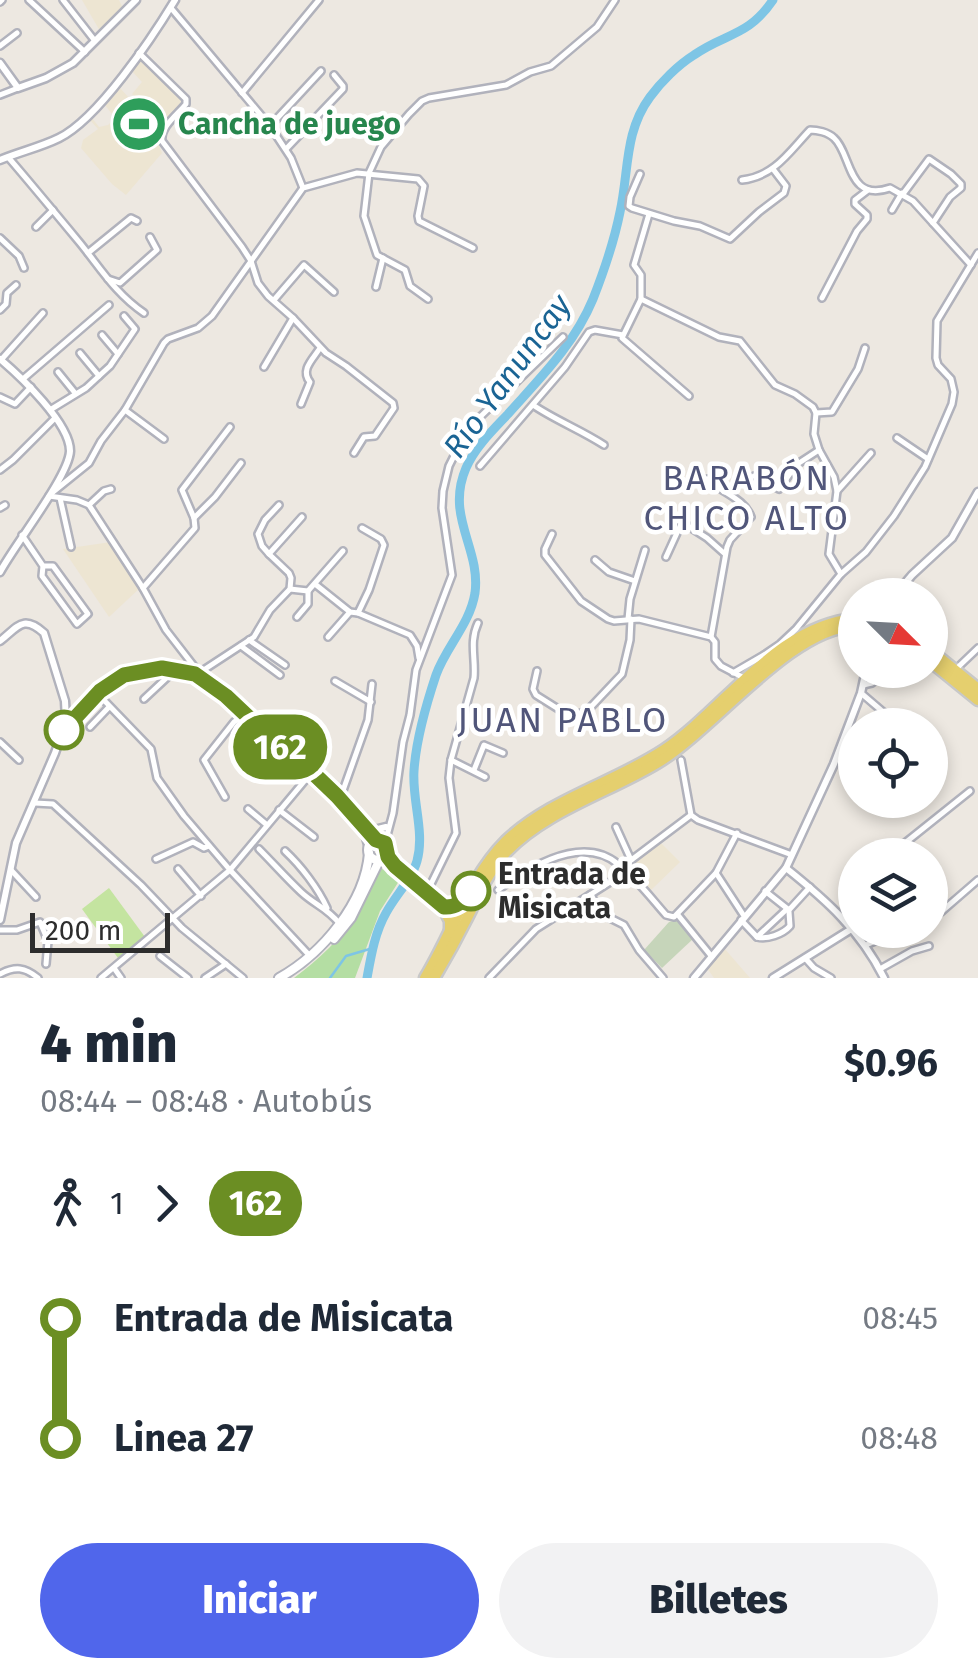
<!DOCTYPE html>
<html lang="es">
<head>
<meta charset="utf-8">
<style>
  :root { --surface:#fff; --page:#f2f2f3; --text:#1f2937; --muted:#747a83; --accent:#5066eb }
  body { margin:0; font-family:"Fira Sans",sans-serif; background:var(--page); color:var(--text); height:100vh; display:flex; flex-direction:column; font-size:38px; white-space:nowrap }
  * { box-sizing:border-box; margin:0 }
  p { font-size:32px; color:var(--muted) }
  .icon { flex:none; width:55px; height:55px; fill:none; stroke:currentColor; stroke-width:2; stroke-linecap:round; stroke-linejoin:round }
  .map { position:relative; height:978px; overflow:hidden }
  .sheet { display:flex; flex-direction:column; background:var(--surface); flex:1 }
  .sheet>* { flex:none }
  .badge { padding:0 20px; border-radius:32px; font-size:35px; line-height:65px }
  .needle { width:65px; rotate:114deg }
  .controls { position:absolute; left:838px; top:578px; display:grid; gap:20px }
  .controls a { display:grid; place-items:center; width:110px; height:110px; border-radius:50%; background:var(--surface); box-shadow:0 5px 15px #0003; font-size:50px }
  .scale { position:absolute; left:30px; bottom:25px; width:140px; box-sizing:border-box; padding-left:10px; border:5px solid #2d2d2d; border-top:0; font-size:28px; line-height:35px; white-space:nowrap; color:#2d2d2d; -webkit-text-stroke:8px #fff; paint-order:stroke }
  .map>.badge { position:absolute; translate:-50% -50%; box-shadow:0 0 0 5px #fff }
  .legs { display:flex; align-items:center; gap:15px; height:110px; padding:0 40px; font-size:32px }
  .legs p { margin-inline-start:auto }
  .overview { display:flex; align-items:center; justify-content:space-between; height:170px; padding:0 40px }
  h1 { font-size:55px; font-weight:800; line-height:75px }
  .primary-button { display:flex; gap:20px; margin-top:auto; padding:20px 40px }
  .primary-button a { flex:1; height:115px; border-radius:60px; background:var(--accent); color:#fff; font-size:40px; font-weight:800; line-height:115px; text-align:center }
  .primary-button a+a { background:var(--page); color:var(--text) }
  ul { padding:0 40px; list-style:none }
  li { display:flex; align-items:center; gap:35px; height:120px; font-size:38px }
  li i { display:grid; place-items:center; width:15px; height:100%; margin:0 12px; background:currentColor }
  li i::after { content:''; width:25px; height:25px; margin:-12px; border:8px solid; border-radius:50%; background:var(--surface) }
  li p { margin-inline-start:auto }
  li:first-child i { background:linear-gradient(#0000 50%,currentColor 0) }
  li:last-child i { background:linear-gradient(currentColor 50%,#0000 0) }
  .map>svg:first-child { display:block }
</style>
</head>
<body>
<div class="map">
<svg width="978" height="978" viewBox="0 0 978 978">
  <rect width="100%" height="100%" fill="#ede8e1"/>
  <g fill="#ede5d2">
    <path d="M 82,0 L 119,0 L 123,8 L 100,31 Z"/>
    <path d="M 139,59 L 144,60 L 185,103 L 160,132 L 158,143 L 162,153 L 126,195 L 112,184 L 81,148 L 83,140 L 98,129 L 90,120 L 92,118 L 99,127 L 108,125 L 115,118 L 105,105 L 119,87 L 130,99 L 134,96 L 132,94 L 142,82 L 131,70 Z"/>
    <path d="M 111,542 L 141,587 L 109,617 L 63,549 Z"/>
    <path d="M 659,841 L 680,862 L 650,891 L 628,868 Z"/>
    <path d="M 724,948 L 750,978 L 714,978 L 707,968 Z"/>
  </g>
  <path fill="#b4dea3" d="M 378,866 L 399,881 L 380,911 L 355,978 L 294,978 C 318,960 342,938 358,912 C 367,899 372,881 378,866 Z"/>
  <path fill="#c6d5ba" d="M 679,919 L 694,938 L 662,968 L 644,950 L 669,922 Z"/>
  <path fill="#c4e4a0" d="M 109,888 L 145,937 L 118,958 L 82,909 Z"/>
  <g fill="none" stroke-linecap="round" stroke-linejoin="round">
    <path stroke="#7ec5e5" stroke-width="2.5" d="M 330,978 L 346,956 L 373,948"/>
    <path stroke="#7ec5e5" stroke-width="9" d="M 367,978 C 371,956 375,932 386,913 C 395,896 412,879 417,861 C 425,832 412,801 414,771 C 416,739 426,705 436,675 C 446,647 470,624 475,593 C 481,548 445,517 466,468 C 475,447 493,430 508,414 C 540,378 574,345 593,299 C 604,271 614,242 620,212 C 629,172 624,132 650,97 C 661,82 678,65 694,55 C 725,33 748,37 773,0"/>
    <g stroke="#b1b2bc" stroke-width="10">
      <g id="minor">
        <path d="M 29,0 L 85,52"/>
        <path d="M 63,0 L 95,41"/>
        <path d="M 0,2 L 2,0"/>
        <path d="M 171,8 L 270,126 L 291,158 L 303,188"/>
        <path d="M 0,46 L 17,33"/>
        <path d="M 139,53 L 186,99 L 186,104 C 177,115 160,127 162,141 L 242,247 L 251,261 L 258,283 L 268,296 L 293,318 L 326,353 L 346,366 L 393,403 L 394,408 L 375,436 L 364,437 L 354,453"/>
        <path d="M 242,93 L 319,0"/>
        <path d="M 0,95 L 18,88"/>
        <path d="M 270,126 L 321,71"/>
        <path d="M 286,149 L 343,89 L 343,86 L 334,75"/>
        <path d="M 8,157 C 32,185 56,214 80,243 C 101,269 116,294 144,313"/>
        <path d="M 640,174 L 630,197 L 629,206 L 632,208 L 674,221 L 700,226 L 730,239 L 759,212 L 784,193 L 786,186 L 773,169"/>
        <path d="M 742,180 C 775,176 789,152 810,130 C 817,130 828,132 834,138 C 852,154 847,203 890,188 L 913,201 L 971,265"/>
        <path d="M 903,194 L 929,159 L 951,174 L 961,184 L 961,188 L 950,197 L 933,223"/>
        <path d="M 892,210 L 902,193"/>
        <path d="M 649,214 L 634,265 L 641,275 L 641,299 L 719,337 L 740,341 L 775,385 L 795,394 L 813,407 L 816,413 L 814,434 L 819,450 L 834,477 L 837,491 L 829,554 L 841,574"/>
        <path d="M 36,227 L 53,210"/>
        <path d="M 0,238 L 19,256 L 24,268"/>
        <path d="M 88,253 L 131,218 L 137,221"/>
        <path d="M 108,279 L 120,283 L 157,250 L 150,237"/>
        <path d="M 376,287 L 383,258"/>
        <path d="M 822,298 L 857,231 L 867,219 L 867,215 L 855,204 L 855,200 L 868,190"/>
        <path d="M 428,299 L 410,286 L 405,270 L 377,255 L 364,216 L 369,173 L 381,147 L 409,114 L 422,101 L 429,98 L 506,85 L 530,72 L 551,66 L 597,27 L 615,0"/>
        <path d="M 641,299 L 622,338 L 689,396"/>
        <path d="M 274,300 L 304,265 L 334,292"/>
        <path d="M 0,310 L 6,304 L 7,293 L 16,285"/>
        <path d="M 102,335 L 118,354"/>
        <path d="M 80,353 L 99,376"/>
        <path d="M 1,360 L 43,313"/>
        <path d="M 264,367 L 293,318"/>
        <path d="M 58,372 L 75,393"/>
        <path d="M 23,379 L 109,305"/>
        <path d="M 0,397 L 15,404 L 31,387"/>
        <path d="M 301,404 L 310,382 C 300,370 313,359 320,348"/>
        <path d="M 533,405 C 555,420 581,430 604,445"/>
        <path d="M 50,410 L 86,388 L 99,376 L 110,366 L 135,329 L 124,316"/>
        <path d="M 125,410 L 164,439"/>
        <path d="M 816,413 L 832,412 L 858,369 L 865,348"/>
        <path d="M 897,438 L 928,459"/>
        <path d="M 480,466 L 565,367 L 589,332 L 595,330 L 623,335"/>
        <path d="M 0,470 L 13,460 L 55,418"/>
        <path d="M 754,476 L 779,489 L 796,465 L 819,450"/>
        <path d="M 707,479 C 722,493 744,498 751,517 L 730,540 L 727,547 L 711,637"/>
        <path d="M 837,491 L 871,453"/>
        <path d="M 53,492 L 89,463 L 101,441 L 125,410 L 164,343 L 168,339 L 198,328 L 212,316 L 303,188 L 357,173 L 418,179 L 424,186 L 418,216 L 419,221 L 473,248"/>
        <path d="M 49,496 L 77,500 L 89,505 L 143,588 L 166,630 L 200,674"/>
        <path d="M 60,498 L 71,547"/>
        <path d="M 89,505 L 104,491 L 111,489"/>
        <path d="M 0,508 L 5,505"/>
        <path d="M 194,518 L 215,497 L 241,463"/>
        <path d="M 552,534 L 545,549 L 545,555 L 581,601 L 608,619 L 614,621 L 639,619 L 711,637 L 715,642 L 715,659 L 721,666 L 744,678"/>
        <path d="M 22,535 L 43,566 L 42,576 L 77,624 L 88,614 L 53,566 L 43,566"/>
        <path d="M 269,554 L 262,546 L 258,534 L 265,520 L 279,505"/>
        <path d="M 666,557 L 682,522 L 707,538 L 725,554"/>
        <path d="M 595,560 L 609,572 L 635,581"/>
        <path d="M 315,584 L 350,612 L 358,613 L 369,590 L 384,545 L 381,539 L 362,528"/>
        <path d="M 143,588 L 195,528 L 194,518 L 182,490 L 230,427"/>
        <path d="M 290,589 L 308,591 L 343,551"/>
        <path d="M 358,613 L 410,635 L 417,646 L 419,658"/>
        <path d="M 297,617 L 308,604 L 308,591"/>
        <path d="M 628,619 L 630,599 L 645,550"/>
        <path d="M 328,637 L 350,612"/>
        <path d="M 249,640 L 285,665"/>
        <path d="M 241,646 L 280,675"/>
        <path d="M 766,659 L 764,655 L 780,644 L 796,629 L 841,574 L 866,552 L 894,516 L 925,467 L 952,404 L 954,392 L 951,379 L 938,365 L 936,358 L 937,321 L 978,253"/>
        <path d="M 955,670 L 978,648"/>
        <path d="M 537,671 L 533,689 L 536,695 L 571,717 L 588,710 L 622,674 L 630,640 L 631,619"/>
        <path d="M 199,673 L 254,637 L 270,610 L 290,589 L 291,578 L 289,573 L 269,554 L 302,517"/>
        <path d="M 733,673 L 764,655"/>
        <path d="M 335,681 L 371,702"/>
        <path d="M 863,685 L 872,683 L 887,670"/>
        <path d="M 861,693 L 889,717 L 890,725"/>
        <path d="M 98,694 L 151,749 L 157,778 L 184,816 L 230,870 L 310,956"/>
        <path d="M 144,699 L 175,670"/>
        <path d="M 90,727 L 109,707"/>
        <path d="M 0,742 L 19,760"/>
        <path d="M 451,760 L 485,777"/>
        <path d="M 681,760 L 691,815 L 698,820 L 792,855"/>
        <path d="M 474,770 L 484,745 L 503,753"/>
        <path d="M 225,797 L 204,760 L 234,722 L 245,714"/>
        <path d="M 340,799 L 368,720 L 372,684"/>
        <path d="M 35,803 L 53,804 L 141,885 L 182,928 L 243,978"/>
        <path d="M 248,809 L 267,825"/>
        <path d="M 279,810 L 314,837"/>
        <path d="M 616,827 L 631,860"/>
        <path d="M 385,843 L 393,813 L 403,742 L 410,715 L 416,670 L 452,575 L 442,508 L 443,491 L 449,466 L 457,450 L 479,418 L 563,337"/>
        <path d="M 259,849 C 273,863 286,878 301,892 C 316,906 325,906 340,924"/>
        <path d="M 285,851 C 301,866 318,888 327,908"/>
        <path d="M 890,855 L 970,791"/>
        <path d="M 156,859 L 193,842 L 204,848 L 209,846"/>
        <path d="M 622,867 L 691,815"/>
        <path d="M 178,869 L 201,896"/>
        <path d="M 11,870 L 36,897"/>
        <path d="M 716,873 L 744,916"/>
        <path d="M 498,890 C 529,867 582,834 618,864 C 636,878 651,898 666,915 L 674,917 L 716,873 L 737,833"/>
        <path d="M 765,891 L 789,910 L 810,887"/>
        <path d="M 427,892 L 456,833 L 449,778 L 451,760 L 474,678 C 476,659 469,642 478,623"/>
        <path d="M 590,895 L 606,916 L 624,925 L 639,950 L 663,978"/>
        <path d="M 678,915 L 712,957"/>
        <path d="M 930,917 L 941,912 L 978,880"/>
        <path d="M 741,920 L 757,937 L 787,909"/>
        <path d="M 0,930 L 17,930 L 40,922 L 48,941 L 46,964"/>
        <path d="M 757,937 C 767,940 783,934 790,926 L 789,912"/>
        <path d="M 866,945 L 901,930"/>
        <path d="M 160,956 L 188,978"/>
        <path d="M 805,958 L 814,968 L 831,978"/>
        <path d="M 114,968 L 121,978"/>
        <path d="M 880,969 L 912,951 L 929,946"/>
        <path d="M 0,974 C 15,966 25,967 38,978"/>
        <path d="M 101,978 L 230,870 L 312,772"/>
        <path d="M 205,978 L 226,964"/>
        <path d="M 489,978 L 536,929 L 626,872"/>
      </g>
    </g>
    <g stroke="#b1b2bc" stroke-width="11">
      <g id="tertiary">
        <path d="M 0,63 L 18,88 L 46,78 L 73,63 L 136,0"/>
        <path d="M 0,160 C 19,152 41,147 59,138 C 98,119 152,38 175,0"/>
        <path d="M 0,359 C 20,376 70,423 70,451 C 69,476 15,544 0,572"/>
        <path d="M 895,595 L 912,575 L 952,538 L 978,492"/>
        <path d="M 0,641 C 18,627 23,614 44,633 L 65,701 L 66,721 L 55,753 L 16,843 L 0,920"/>
        <path d="M 63,730 L 100,691 L 125,675 L 163,668 L 195,673 L 226,696 L 282,749 L 312,772 L 337,796 L 376,840"/>
        <path d="M 367,828 L 374,830 L 386,827"/>
        <path d="M 364,831 L 369,848"/>
        <path d="M 786,868 C 826,900 861,931 884,978"/>
        <path d="M 694,978 L 786,868 L 834,764 L 861,693 L 866,670"/>
        <path d="M 773,978 L 853,928"/>
      </g>
    </g>
    <g stroke="#b1b2bc" stroke-width="12">
      <g id="secondary">
        <circle cx="378" cy="850" r="10"/>
        <path d="M 381,859 C 411,875 433,901 462,918"/>
        <path d="M 334,939 L 351,918 L 380,859"/>
        <path d="M 279,978 C 322,954 365,903 369,853"/>
      </g>
    </g>
    <g stroke="#c8c8c8" stroke-width="15">
      <g id="primary">
        <path d="M 930,650 L 978,689"/>
        <path d="M 930,661 L 978,700"/>
        <path d="M 450,932 L 450,921 L 443,907 L 451,907 L 467,897"/>
        <path d="M 425,978 C 452,934 469,878 506,841 C 550,799 614,783 664,750 C 725,709 778,625 855,619"/>
        <path d="M 434,978 C 446,958 457,938 467,918 C 479,895 488,871 506,852 C 547,810 607,793 657,763 C 713,730 791,627 855,626"/>
      </g>
    </g>
    <use href="#minor" stroke="#fff" stroke-width="5"/>
    <use href="#tertiary" stroke="#fff" stroke-width="6"/>
    <use href="#secondary" stroke="#fff" stroke-width="8"/>
    <use href="#primary" stroke="#e5cf6e" stroke-width="10"/>
  </g>
  <g fill="none" stroke-linecap="round" stroke-linejoin="round">
    <g stroke="#fff" stroke-width="22">
      <path id="line-1" d="M 64,730 L 100,691 L 124,675 L 162,668 L 195,674 L 226,696 L 282,749 L 312,772 L 337,796 L 376,840 L 385,843 L 388,857 L 395,866 L 444,907 C 455,908 465,901 471,891"/>
    </g>
    <use href="#line-1" stroke="#6b8e23" stroke-width="15"/>
  </g>
  <defs>
    <g id="stadium-disc" transform="scale(2.875)"><circle r="9.5" fill="#2e9e5b" stroke="#fff"/><path d="M0-5a6.5 5 0 1 0 0 10a6.5 5 0 1 0 0-10ZM-3.5-1.8h7v3.6h-7Z" fill="#fff"/></g>
  </defs>
  <g fill-rule="evenodd">
    <use href="#stadium-disc" x="139" y="124"/>
  </g>
  <g fill="#fff" stroke="#6b8e23" stroke-width="5">
    <circle cx="64" cy="730" r="18"/>
    <circle cx="471" cy="891" r="18"/>
  </g>
  <g text-anchor="middle" stroke-width="9" stroke-linejoin="round" paint-order="stroke">
    <g font-size="30" font-weight="bold" fill="#27864d" stroke="#fff" text-anchor="start">
      <text x="178" y="134">Cancha de juego</text>
    </g>
    <g font-size="30" font-weight="bold" fill="#2d2d2d" stroke="#fff" text-anchor="start">
      <text x="498" y="884">Entrada de<tspan x="498" dy="34">Misicata</tspan></text>
    </g>
    <g font-size="32" font-style="italic" fill="#1a6494" stroke="#fff">
      <text transform="translate(507 376) rotate(-54)" y="11">Río Yanuncay</text>
    </g>
    <g font-size="35" letter-spacing="2.5" fill="#51567a" stroke="#fff">
      <text x="747" y="490">BARABÓN<tspan x="747" dy="40">CHICO ALTO</tspan></text>
      <text x="563" y="732">JUAN PABLO</text>
    </g>
  </g>
</svg>
<div class="controls">
<a><svg class="needle" viewBox="-14 -14 28 28"><path d="M0-13l5 13h-10z" fill="#e53935"/><path d="M0 13l5-13h-10z" fill="#747a83"/></svg></a>
<a><svg class="icon" aria-label="locate" viewBox="0 0 24 24"><circle cx="12" cy="12" r="6"/><path d="M12 2v4M12 18v4M2 12h4M18 12h4"/></svg></a>
<a><svg class="icon" aria-label="layers" viewBox="0 0 24 24"><path d="M12 4l9 5-9 5-9-5zM3 14l9 5 9-5"/></svg></a>
</div>
<div class="scale">200 m</div>
<b class="badge" style="left:280px;top:747px;background:#6b8e23;color:#fff">162</b>
</div>
<section class="sheet">
<div class="overview"><div><h1>4 min</h1><p>08:44 – 08:48 · Autobús</p></div><b>$0.96</b></div>
<div class="legs"><svg class="icon" aria-label="walk" viewBox="0 0 24 24"><circle cx="13" cy="4" r="2"/><path d="M13 8l-2 6 4 7M11 14l-3 7M7 12l3-4h3l4 4"/></svg>1<svg class="icon" aria-label="forward" viewBox="0 0 24 24"><path d="M9 5l7 7-7 7"/></svg><b class="badge" style="background:#6b8e23;color:#fff">162</b></div>
<ul>
<li><i style="color:#6b8e23"></i><b>Entrada de Misicata</b><p>08:45</p></li>
<li><i style="color:#6b8e23"></i><b>Linea 27</b><p>08:48</p></li>
</ul>
<div class="primary-button"><a>Iniciar</a><a>Billetes</a></div>
</section>
</body>
</html>
